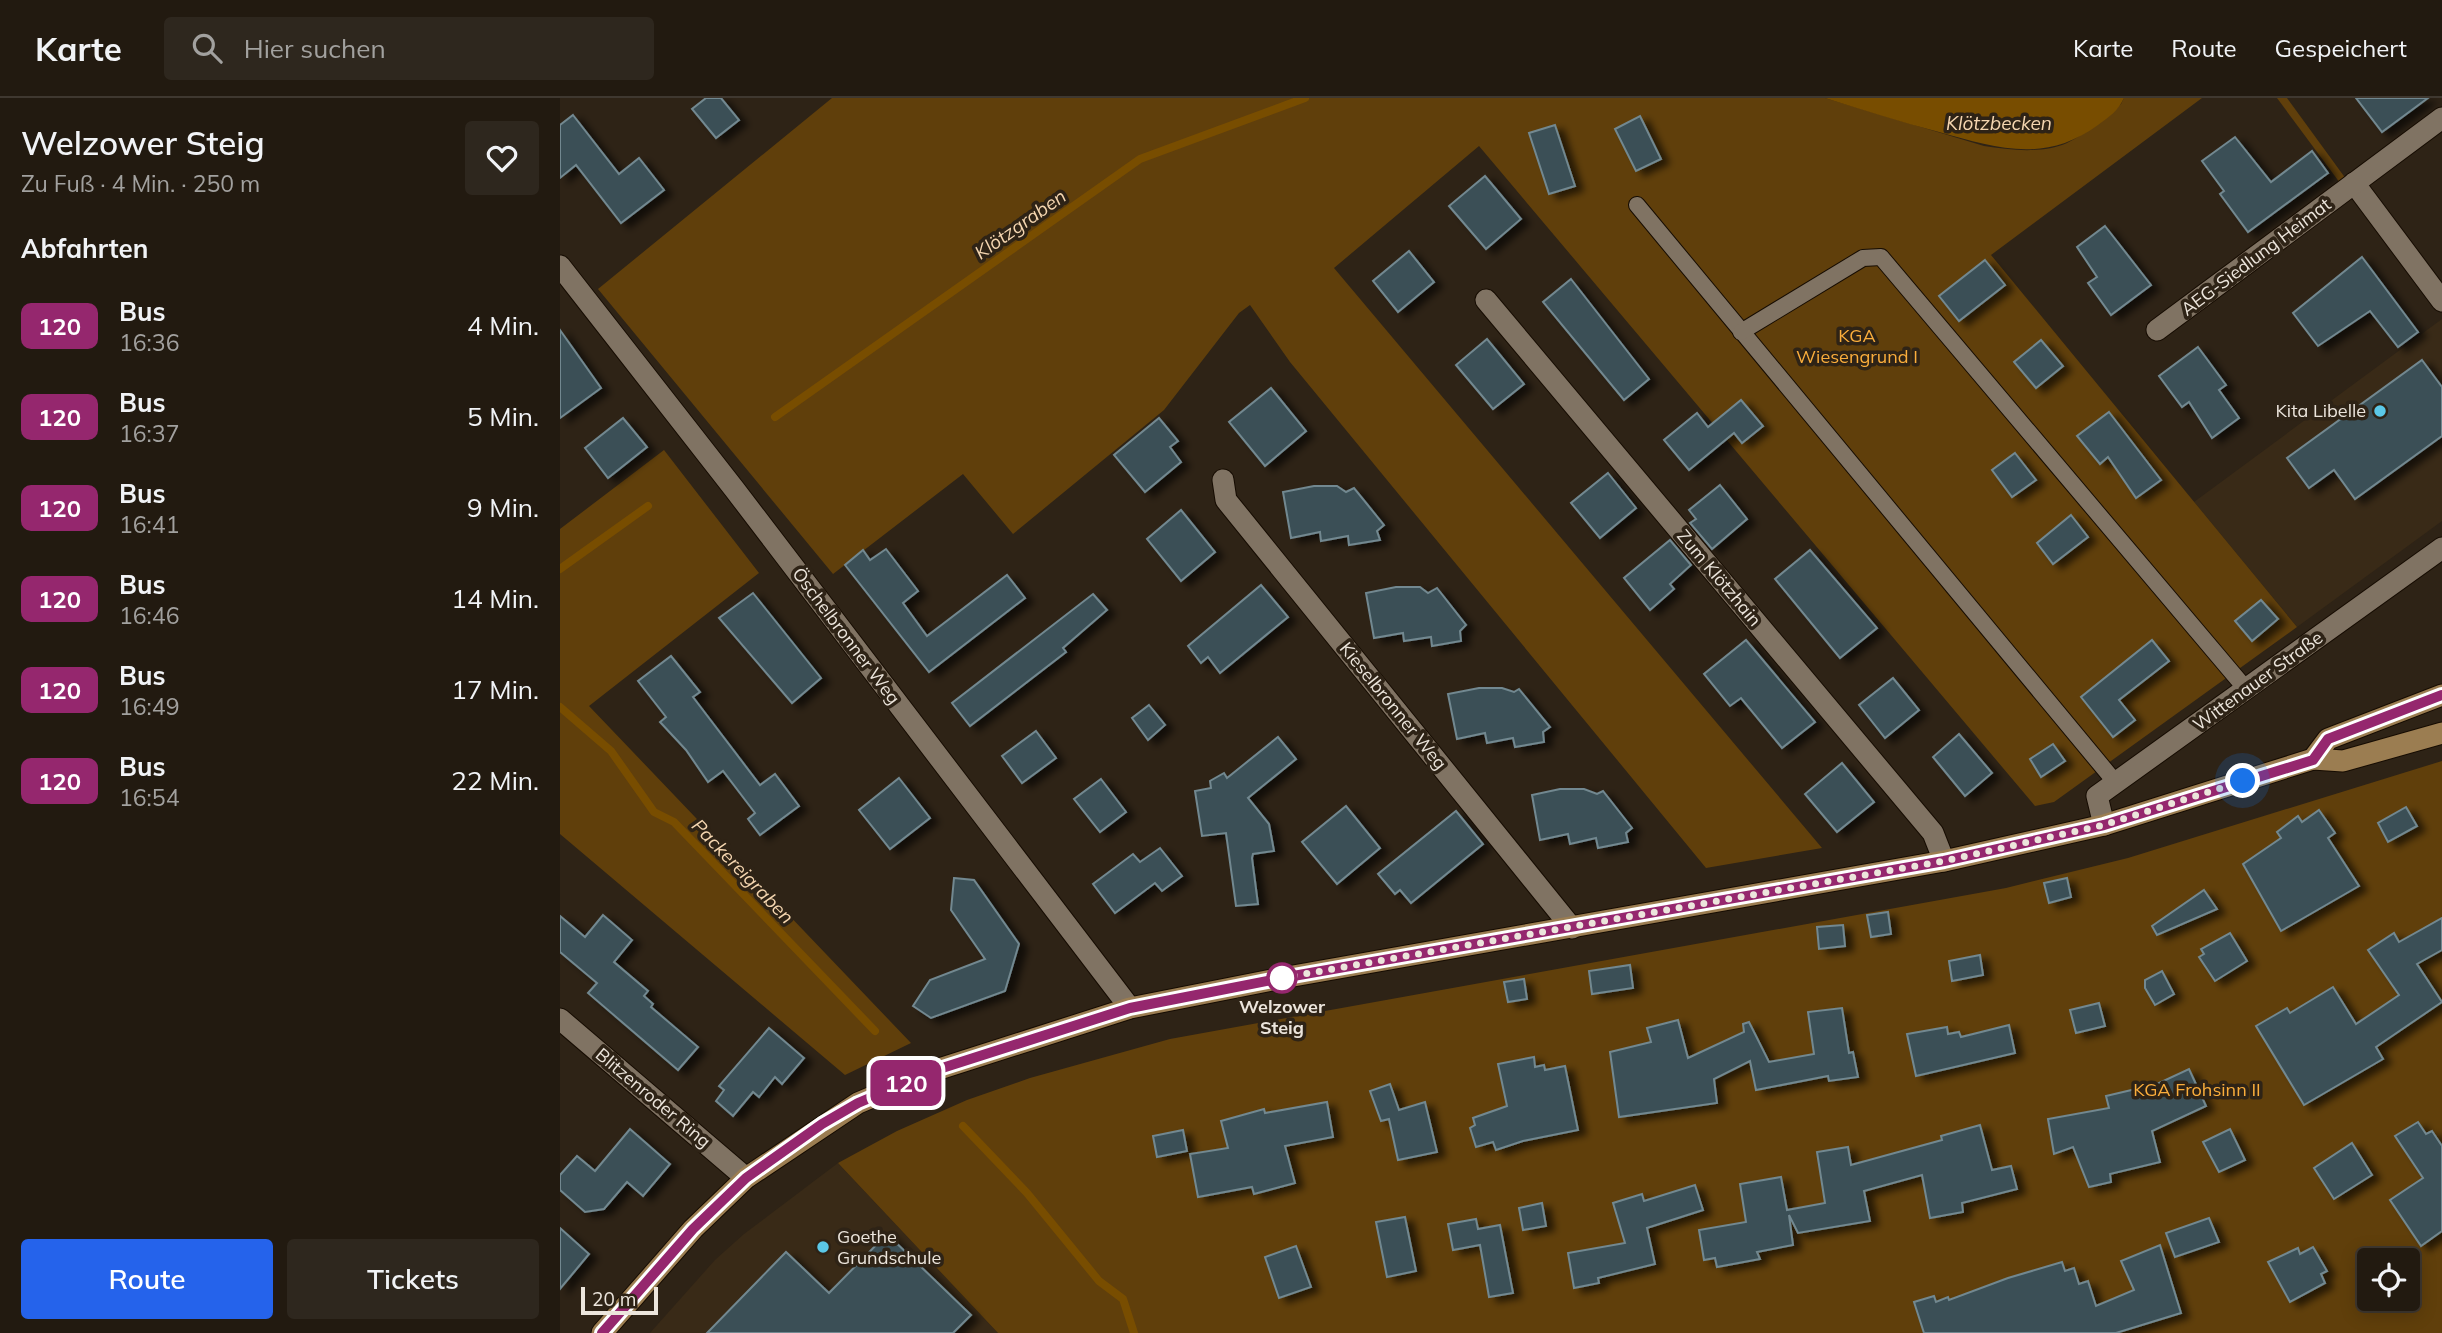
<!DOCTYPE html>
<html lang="de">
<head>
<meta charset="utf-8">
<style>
  :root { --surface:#221a10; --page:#2e271e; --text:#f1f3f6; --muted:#a2a19f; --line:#3f3830; --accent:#2563eb }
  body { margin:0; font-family:Mulish,sans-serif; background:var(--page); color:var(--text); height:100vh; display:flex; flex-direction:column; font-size:26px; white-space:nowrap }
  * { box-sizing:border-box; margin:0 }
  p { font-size:23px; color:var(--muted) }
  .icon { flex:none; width:38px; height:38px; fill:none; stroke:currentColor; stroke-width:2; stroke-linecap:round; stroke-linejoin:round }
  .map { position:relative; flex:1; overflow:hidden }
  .sheet { display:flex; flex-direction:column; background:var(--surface); width:560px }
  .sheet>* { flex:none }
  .badge { padding:0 14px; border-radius:10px; font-size:24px; line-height:46px }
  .fabs { position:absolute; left:1797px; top:1150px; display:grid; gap:14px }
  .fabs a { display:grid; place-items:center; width:63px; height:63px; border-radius:7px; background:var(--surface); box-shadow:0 4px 18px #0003,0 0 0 2px var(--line); font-size:35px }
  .scale { position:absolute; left:21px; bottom:18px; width:77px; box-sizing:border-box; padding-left:7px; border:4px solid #ece5dc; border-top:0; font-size:19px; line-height:24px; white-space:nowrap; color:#ece5dc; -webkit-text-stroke:5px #2e2316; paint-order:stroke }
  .you { position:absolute; width:35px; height:35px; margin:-18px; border:5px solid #fff; border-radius:50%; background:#1a73e8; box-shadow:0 0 0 10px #1a73e833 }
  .map>.badge { position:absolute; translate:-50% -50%; box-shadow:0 0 0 4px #fff }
  h2 { padding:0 21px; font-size:26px; line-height:63px }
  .round { display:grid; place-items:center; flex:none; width:74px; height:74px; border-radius:7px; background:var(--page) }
  .overview { display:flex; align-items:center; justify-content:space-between; height:119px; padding:0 21px }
  h1 { font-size:33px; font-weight:600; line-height:52px }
  .cta { display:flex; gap:14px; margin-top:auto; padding:14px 21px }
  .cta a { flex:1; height:80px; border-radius:7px; background:var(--accent); color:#fff; font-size:28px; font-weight:600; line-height:80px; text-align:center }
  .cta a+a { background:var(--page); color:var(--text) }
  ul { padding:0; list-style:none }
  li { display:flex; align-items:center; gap:21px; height:91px; padding:0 21px }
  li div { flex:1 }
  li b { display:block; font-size:26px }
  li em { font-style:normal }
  li .badge { min-width:77px; font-weight:700; text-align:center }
  header { display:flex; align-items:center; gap:42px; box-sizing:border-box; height:98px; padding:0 35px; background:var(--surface); border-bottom:2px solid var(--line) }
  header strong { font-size:33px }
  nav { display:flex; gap:38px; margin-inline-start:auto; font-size:24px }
  .search { width:490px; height:63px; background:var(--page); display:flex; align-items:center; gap:18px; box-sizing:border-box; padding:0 24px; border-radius:7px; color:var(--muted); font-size:26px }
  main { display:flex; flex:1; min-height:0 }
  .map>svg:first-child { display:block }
</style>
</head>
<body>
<header>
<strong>Karte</strong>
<div class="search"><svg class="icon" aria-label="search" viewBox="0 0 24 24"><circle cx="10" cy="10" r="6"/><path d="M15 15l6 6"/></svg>Hier suchen</div>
<nav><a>Karte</a><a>Route</a><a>Gespeichert</a></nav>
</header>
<main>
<section class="sheet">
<div class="overview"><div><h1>Welzower Steig</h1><p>Zu Fuß · 4 Min. · 250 m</p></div><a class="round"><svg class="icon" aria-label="heart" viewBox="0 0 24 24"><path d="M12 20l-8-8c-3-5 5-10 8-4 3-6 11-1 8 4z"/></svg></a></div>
<h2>Abfahrten</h2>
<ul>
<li><span class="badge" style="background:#95276e;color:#fff">120</span><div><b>Bus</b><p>16:36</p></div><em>4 Min.</em></li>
<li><span class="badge" style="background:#95276e;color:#fff">120</span><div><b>Bus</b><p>16:37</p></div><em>5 Min.</em></li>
<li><span class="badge" style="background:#95276e;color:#fff">120</span><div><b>Bus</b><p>16:41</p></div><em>9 Min.</em></li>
<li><span class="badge" style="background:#95276e;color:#fff">120</span><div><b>Bus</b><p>16:46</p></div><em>14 Min.</em></li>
<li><span class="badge" style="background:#95276e;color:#fff">120</span><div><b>Bus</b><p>16:49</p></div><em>17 Min.</em></li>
<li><span class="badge" style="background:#95276e;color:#fff">120</span><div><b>Bus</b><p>16:54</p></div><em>22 Min.</em></li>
</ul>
<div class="cta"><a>Route</a><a>Tickets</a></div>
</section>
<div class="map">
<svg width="1882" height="1235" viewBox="0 0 1882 1235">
  <defs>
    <filter id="shadow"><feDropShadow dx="8" dy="4.5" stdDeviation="3.5" flood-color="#0009"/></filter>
  </defs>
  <rect width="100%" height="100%" fill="#2e2316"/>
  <g fill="#392a17">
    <path d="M 1882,221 L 1882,423 L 1737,529 L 1634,404 Z"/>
    <path d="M 278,1065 L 438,1235 L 90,1235 L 155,1162 L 184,1136 Z"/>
  </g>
  <g fill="#603f0b" fill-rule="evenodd">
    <path d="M 272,0 L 1265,0 L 1424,48 C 1450,52 1482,56 1507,45 C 1526,36 1544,19 1561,6 L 1564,0 L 1642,0 L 1431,157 L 1737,529 L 1494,704 L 1475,708 L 919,48 L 774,170 L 1262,750 L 1146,770 L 730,264 L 690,207 L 679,215 L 604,312 L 453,436 L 403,376 L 273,476 L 38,191 Z"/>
    <path d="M 1717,0 L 1727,0 L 1786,81 L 1780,85 Z"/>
    <path d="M 104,352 L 199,475 L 29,608 L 351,945 L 285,977 L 0,736 L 0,431 Z"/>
    <path d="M 1882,663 L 1882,1235 L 438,1235 L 278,1065 L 337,1033 L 407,1002 L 470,980 L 610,941 L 1446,790 L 1568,760 ZM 1810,1162 L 1848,1162 L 1848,1200 L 1810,1200 Z"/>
  </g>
  <path fill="#784d00" d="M 1265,0 L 1564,0 C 1558,13 1549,19 1538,27 C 1485,66 1436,50 1379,34 C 1341,24 1303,12 1265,0 Z"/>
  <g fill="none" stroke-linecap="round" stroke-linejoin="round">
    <g stroke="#784d00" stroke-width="8">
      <path d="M 215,319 L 580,61 L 745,0"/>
      <path d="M 0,471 L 88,408"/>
      <path d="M 0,609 L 51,653 L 94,714 L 114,724 L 315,933"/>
      <path d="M 403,1028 L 467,1095 L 539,1183 L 563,1201 L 574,1235"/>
    </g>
  </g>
  <g fill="#3b5056" stroke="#728890" stroke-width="2" filter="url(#shadow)">
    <path d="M 146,0 L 161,0 L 179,22 L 156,40 L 132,11 Z"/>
    <path d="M 1796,0 L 1868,0 L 1822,34 Z"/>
    <path d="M 13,17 L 59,76 L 79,60 L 104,92 L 61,125 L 16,67 L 0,80 L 0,27 Z"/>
    <path d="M 1080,18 L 1101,61 L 1076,73 L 1055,31 Z"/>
    <path d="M 995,27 L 1015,88 L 989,96 L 969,35 Z"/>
    <path d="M 1675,39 L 1711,84 L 1752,53 L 1768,75 L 1688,134 L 1660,96 L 1664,93 L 1642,63 Z"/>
    <path d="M 925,78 L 961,121 L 926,151 L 889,108 Z"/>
    <path d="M 1545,128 L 1591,187 L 1551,217 L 1528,185 L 1537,179 L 1517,149 Z"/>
    <path d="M 849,153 L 874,184 L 838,214 L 813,183 Z"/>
    <path d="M 1802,159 L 1858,234 L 1838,249 L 1810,213 L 1758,248 L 1733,215 Z"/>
    <path d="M 1425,162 L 1445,187 L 1399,223 L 1379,198 Z"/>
    <path d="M 1011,181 L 1089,281 L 1064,302 L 983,204 Z"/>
    <path d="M 0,232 L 41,290 L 0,320 Z"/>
    <path d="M 927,241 L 964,286 L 933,311 L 896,267 Z"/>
    <path d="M 1481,242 L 1503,268 L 1476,290 L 1454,264 Z"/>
    <path d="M 1638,249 L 1666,287 L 1659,292 L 1679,320 L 1652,340 L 1629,304 L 1622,309 L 1599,278 Z"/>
    <path d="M 1862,262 L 1882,289 L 1882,338 L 1795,401 L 1774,372 L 1749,390 L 1727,360 Z"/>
    <path d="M 711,290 L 746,333 L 705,368 L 669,324 Z"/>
    <path d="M 1181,302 L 1203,328 L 1182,345 L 1174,335 L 1129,372 L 1104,342 L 1137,315 L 1148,329 Z"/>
    <path d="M 1549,314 L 1601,382 L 1576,400 L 1548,359 L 1540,366 L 1517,338 Z"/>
    <path d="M 63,320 L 87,349 L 48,380 L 25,350 Z"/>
    <path d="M 599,320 L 618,343 L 610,349 L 621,364 L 585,394 L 554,357 Z"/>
    <path d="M 1455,355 L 1476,382 L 1452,399 L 1432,372 Z"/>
    <path d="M 1048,375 L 1076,410 L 1040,440 L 1011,405 Z"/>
    <path d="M 1160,387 L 1187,421 L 1152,451 L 1130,425 L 1136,421 L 1129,412 Z"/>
    <path d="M 754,388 L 777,388 L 786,394 L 794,390 L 824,427 L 817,433 L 820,442 L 789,447 L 788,438 L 761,443 L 760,434 L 731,440 L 723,394 Z"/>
    <path d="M 621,412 L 655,454 L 621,483 L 587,441 Z"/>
    <path d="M 1511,417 L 1528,439 L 1493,466 L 1477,445 Z"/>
    <path d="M 1110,442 L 1131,467 L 1110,486 L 1114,491 L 1090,512 L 1064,480 Z"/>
    <path d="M 326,451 L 358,493 L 343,505 L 367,538 L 447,477 L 465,500 L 369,574 L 285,467 L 303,452 L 310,462 Z"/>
    <path d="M 1250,452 L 1317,530 L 1280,560 L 1215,481 Z"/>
    <path d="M 701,487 L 728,519 L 660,575 L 648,559 L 641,565 L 628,548 Z"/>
    <path d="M 836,489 L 860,489 L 868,495 L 877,490 L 906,527 L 900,533 L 901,543 L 872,548 L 871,539 L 844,543 L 843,535 L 814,540 L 806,495 Z"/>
    <path d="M 193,495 L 261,580 L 232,605 L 159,520 Z"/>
    <path d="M 533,496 L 547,512 L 503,550 L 506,554 L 410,628 L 392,605 Z"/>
    <path d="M 1701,502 L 1718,521 L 1692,543 L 1675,523 Z"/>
    <path d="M 1186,542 L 1255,624 L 1222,650 L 1181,600 L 1170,608 L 1144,576 Z"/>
    <path d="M 1592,542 L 1609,563 L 1559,602 L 1575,622 L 1553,639 L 1521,599 Z"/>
    <path d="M 111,558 L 140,594 L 133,599 L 200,687 L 215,676 L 239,708 L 200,737 L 188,721 L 195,715 L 163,673 L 148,684 L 126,652 L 100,624 L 106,619 L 78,583 Z"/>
    <path d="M 1333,580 L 1359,612 L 1325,640 L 1299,607 Z"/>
    <path d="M 919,590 L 942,590 L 954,594 L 959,591 L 990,629 L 983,634 L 984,644 L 955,649 L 953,640 L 927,645 L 925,635 L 897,641 L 888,596 Z"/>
    <path d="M 589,607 L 605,627 L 588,642 L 572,620 Z"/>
    <path d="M 476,633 L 496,660 L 462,685 L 442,658 Z"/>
    <path d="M 1399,636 L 1432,675 L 1405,698 L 1373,659 Z"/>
    <path d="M 718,639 L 736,661 L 688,700 L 709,726 L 714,753 L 693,756 L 692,760 L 698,806 L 676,808 L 666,735 L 642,738 L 635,693 L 651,690 L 650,683 L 664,675 L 667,680 Z"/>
    <path d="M 1493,646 L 1505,663 L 1481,679 L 1470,661 Z"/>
    <path d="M 1282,665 L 1314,704 L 1277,734 L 1245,696 Z"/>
    <path d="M 339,680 L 370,720 L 330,751 L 299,712 Z"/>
    <path d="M 541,681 L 566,714 L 540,734 L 514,701 Z"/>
    <path d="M 1000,691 L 1024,691 L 1037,696 L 1043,693 L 1072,730 L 1066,735 L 1068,744 L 1038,750 L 1036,740 L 1010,746 L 1008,736 L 980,742 L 972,697 Z"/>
    <path d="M 786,708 L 820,750 L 777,786 L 742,744 Z"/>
    <path d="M 1846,709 L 1857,728 L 1828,744 L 1818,725 Z"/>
    <path d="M 1759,712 L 1775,735 L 1768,740 L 1799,788 L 1721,833 L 1683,766 L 1721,740 L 1717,734 L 1738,718 L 1742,724 Z"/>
    <path d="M 896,713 L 923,746 L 851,805 L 840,792 L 835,796 L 818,776 Z"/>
    <path d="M 600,750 L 622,778 L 602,793 L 595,785 L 555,815 L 533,786 L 573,756 L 580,764 Z"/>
    <path d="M 394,780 L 414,782 L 459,846 L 445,893 L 371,920 L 353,908 L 370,882 L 425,861 L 391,812 Z"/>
    <path d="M 1507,780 L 1511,799 L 1489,805 L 1484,785 Z"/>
    <path d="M 1644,792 L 1657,811 L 1597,837 L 1592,828 Z"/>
    <path d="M 1328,814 L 1331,836 L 1311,839 L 1307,817 Z"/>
    <path d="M 43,817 L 72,842 L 54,864 L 88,893 L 84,898 L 93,906 L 91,909 L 138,949 L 118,972 L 28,895 L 37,885 L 0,854 L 0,818 L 25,839 Z"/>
    <path d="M 1882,820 L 1882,852 L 1857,866 L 1882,904 L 1816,949 L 1823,961 L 1744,1007 L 1696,928 L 1727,910 L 1730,915 L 1773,889 L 1796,926 L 1839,897 L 1808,852 L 1834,835 L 1839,844 Z"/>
    <path d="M 1283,827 L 1285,848 L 1259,851 L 1257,829 Z"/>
    <path d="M 1670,835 L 1687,863 L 1655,883 L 1639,859 L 1644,856 L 1641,851 Z"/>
    <path d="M 1420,857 L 1423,877 L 1392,883 L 1389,863 Z"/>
    <path d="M 1070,867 L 1073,890 L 1032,896 L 1029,873 Z"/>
    <path d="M 1602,873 L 1614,896 L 1595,907 L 1585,890 L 1585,882 Z"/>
    <path d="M 964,881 L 967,901 L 948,904 L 944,884 Z"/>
    <path d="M 1539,905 L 1545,928 L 1516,935 L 1510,912 Z"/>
    <path d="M 1282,910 L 1289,955 L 1293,954 L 1298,979 L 1269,983 L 1268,978 L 1196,992 L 1190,963 L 1154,981 L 1157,1005 L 1059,1019 L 1050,954 L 1091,944 L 1087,930 L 1118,922 L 1128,960 L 1184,934 L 1183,926 L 1189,924 L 1209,964 L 1254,956 L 1248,914 Z"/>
    <path d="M 1449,927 L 1455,955 L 1356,978 L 1347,936 L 1387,929 L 1388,936 L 1399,934 L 1401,939 Z"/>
    <path d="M 209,930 L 244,960 L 222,986 L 215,979 L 199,999 L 193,994 L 173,1018 L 156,1003 L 164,992 L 159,988 Z"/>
    <path d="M 974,959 L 975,969 L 984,967 L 985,972 L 1005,968 L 1018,1032 L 963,1043 L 936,1052 L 933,1044 L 916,1049 L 910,1030 L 915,1027 L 913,1020 L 947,1008 L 938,966 Z"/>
    <path d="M 1629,971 L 1646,1008 L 1592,1033 L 1600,1064 L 1550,1076 L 1551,1084 L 1529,1089 L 1513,1049 L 1494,1056 L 1488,1021 L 1549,1010 L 1546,998 L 1597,986 Z"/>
    <path d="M 830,986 L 839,1012 L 865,1004 L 877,1054 L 838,1062 L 829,1021 L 821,1023 L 810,993 Z"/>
    <path d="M 767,1004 L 773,1039 L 725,1048 L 735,1085 L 694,1096 L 692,1089 L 638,1099 L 630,1056 L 668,1050 L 661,1023 L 704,1011 L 705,1015 Z"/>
    <path d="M 1858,1024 L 1866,1036 L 1872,1033 L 1882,1048 L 1882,1133 L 1861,1148 L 1830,1102 L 1863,1080 L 1835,1038 Z"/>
    <path d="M 1420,1027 L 1432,1072 L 1451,1068 L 1457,1091 L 1402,1105 L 1403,1114 L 1370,1120 L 1362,1077 L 1304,1093 L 1310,1123 L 1238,1135 L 1229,1117 L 1233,1147 L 1197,1154 L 1200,1161 L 1157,1169 L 1155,1160 L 1144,1162 L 1139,1132 L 1186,1124 L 1180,1086 L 1221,1079 L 1227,1112 L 1265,1105 L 1257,1054 L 1288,1049 L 1291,1067 L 1382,1042 L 1381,1038 Z"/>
    <path d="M 70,1031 L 110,1066 L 83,1098 L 67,1084 L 44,1111 L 25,1114 L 0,1092 L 0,1077 L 17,1058 L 35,1073 Z"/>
    <path d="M 1670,1031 L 1685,1062 L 1659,1074 L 1643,1044 Z"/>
    <path d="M 623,1032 L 627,1053 L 597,1059 L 593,1038 Z"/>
    <path d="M 1792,1045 L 1812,1077 L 1774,1101 L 1754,1070 Z"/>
    <path d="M 1135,1087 L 1143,1112 L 1087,1130 L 1095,1166 L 1038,1180 L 1039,1185 L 1014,1190 L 1008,1155 L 1065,1145 L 1053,1105 L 1082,1096 L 1084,1103 Z"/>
    <path d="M 982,1105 L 986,1128 L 963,1132 L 959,1110 Z"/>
    <path d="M 845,1119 L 856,1173 L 827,1179 L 816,1124 Z"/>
    <path d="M 1649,1120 L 1659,1144 L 1615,1159 L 1606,1135 Z"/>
    <path d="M 916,1121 L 918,1131 L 940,1127 L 953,1195 L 929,1199 L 920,1147 L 893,1152 L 888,1126 Z"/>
    <path d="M 0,1130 L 29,1156 L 0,1191 Z"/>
    <path d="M 327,1136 L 411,1217 L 393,1235 L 147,1235 L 226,1154 L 269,1195 Z"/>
    <path d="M 1600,1147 L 1621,1215 L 1556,1235 L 1364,1235 L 1354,1204 L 1374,1198 L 1376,1204 L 1388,1199 L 1389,1202 L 1448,1180 L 1502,1164 L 1505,1173 L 1514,1170 L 1519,1186 L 1528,1183 L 1536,1208 L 1574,1192 L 1561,1163 Z"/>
    <path d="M 736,1148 L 751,1189 L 719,1200 L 705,1159 Z"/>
    <path d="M 1753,1149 L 1767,1173 L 1761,1176 L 1765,1185 L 1730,1204 L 1708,1164 L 1738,1150 L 1740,1156 Z"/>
  </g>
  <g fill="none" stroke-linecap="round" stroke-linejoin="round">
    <g stroke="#160c02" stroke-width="18">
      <g id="lane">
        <path d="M 1077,107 L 1556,685"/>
        <path d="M 1181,234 L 1303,160 L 1321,159 L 1686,591"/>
      </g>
    </g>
    <g stroke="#160c02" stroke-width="23">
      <g id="street">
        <path d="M 1794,85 L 1882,203"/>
        <path d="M 0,168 L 175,392 L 570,910"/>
        <path d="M 926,202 L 1373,735 L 1384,763"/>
        <path d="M 1597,232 L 1882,20"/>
        <path d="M 663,382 L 666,402 L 1012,830"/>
        <path d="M 1544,727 L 1537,698 L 1882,450"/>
        <path d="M 0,921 L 186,1080"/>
      </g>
    </g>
    <g stroke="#160c02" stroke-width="23">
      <g id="secondary">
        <path d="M 1753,661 L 1768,641 L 1882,597"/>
        <path d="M 42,1235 L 133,1131 L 186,1080 L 298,1005 L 376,972 L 570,910 L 722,880 L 1384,763 L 1544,727 L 1753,661 L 1783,663 L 1882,635"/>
      </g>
    </g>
    <use href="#lane" stroke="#807363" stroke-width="16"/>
    <use href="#street" stroke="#807363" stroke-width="21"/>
    <use href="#secondary" stroke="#9b7d51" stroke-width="21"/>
  </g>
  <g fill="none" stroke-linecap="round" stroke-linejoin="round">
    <g stroke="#fff" stroke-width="16">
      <path id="line" d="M 42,1235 L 133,1131 L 186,1080 L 262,1026 L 298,1005 L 376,972 L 570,910 L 722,880 L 1384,763 L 1544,727 L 1753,662 L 1768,641 L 1882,597"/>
    </g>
    <use href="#line" stroke="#95276e" stroke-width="10"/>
    <path stroke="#ece5dc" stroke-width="7" stroke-dasharray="0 12.6" d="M 722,880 L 1384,763 L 1544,727 L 1683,683"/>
  </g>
  <g fill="#5bc8e7" stroke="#2e2316" stroke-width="2.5">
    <circle cx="1820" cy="313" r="7"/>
    <circle cx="263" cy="1149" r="7"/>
  </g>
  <circle fill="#fff" stroke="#95276e" stroke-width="3.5" cx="722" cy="880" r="14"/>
  <g text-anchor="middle" stroke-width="7" stroke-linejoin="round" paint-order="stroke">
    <g font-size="18" fill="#ece5dc" stroke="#2e2316">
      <text transform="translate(1696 159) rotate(-37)" y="6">AEG-Siedlung Heimat</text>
      <text transform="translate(1159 480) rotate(50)" y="6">Zum Klötzhain</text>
      <text transform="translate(286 538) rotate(53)" y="6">Öschelbronner Weg</text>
      <text transform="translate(1698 583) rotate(-36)" y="6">Wittenauer Straße</text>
      <text transform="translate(833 608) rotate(51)" y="6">Kieselbronner Weg</text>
      <text transform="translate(93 1000) rotate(40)" y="6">Blitzenroder Ring</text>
    </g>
    <g font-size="18" fill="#fbae3c" stroke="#2e2316">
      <text x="1297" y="244">KGA<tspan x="1297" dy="21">Wiesengrund I</tspan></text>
      <text x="1637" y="998">KGA Frohsinn II</text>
    </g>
    <g font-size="18" fill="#ece5dc" stroke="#2e2316" text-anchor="end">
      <text x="1806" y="319">Kita Libelle</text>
      <text x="277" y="1145" text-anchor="start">Goethe<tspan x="277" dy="21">Grundschule</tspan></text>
    </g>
    <g font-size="18" font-weight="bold" fill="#ece5dc" stroke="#2e2316">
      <text x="722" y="915">Welzower<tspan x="722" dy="21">Steig</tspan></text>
    </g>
    <g font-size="19" font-style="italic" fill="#f5d6b0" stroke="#2e2316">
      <text x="1439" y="32">Klötzbecken</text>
      <text transform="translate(460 126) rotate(-35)" y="7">Klötzgraben</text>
      <text transform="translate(183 773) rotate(46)" y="7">Packereigraben</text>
    </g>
  </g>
</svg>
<div class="fabs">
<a><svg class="icon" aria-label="locate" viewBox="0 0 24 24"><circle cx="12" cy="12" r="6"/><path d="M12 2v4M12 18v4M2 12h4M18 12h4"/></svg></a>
</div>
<div class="scale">20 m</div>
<div class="you" style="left:1683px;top:683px"></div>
<b class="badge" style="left:346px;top:985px;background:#95276e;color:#fff">120</b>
</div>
</main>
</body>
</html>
